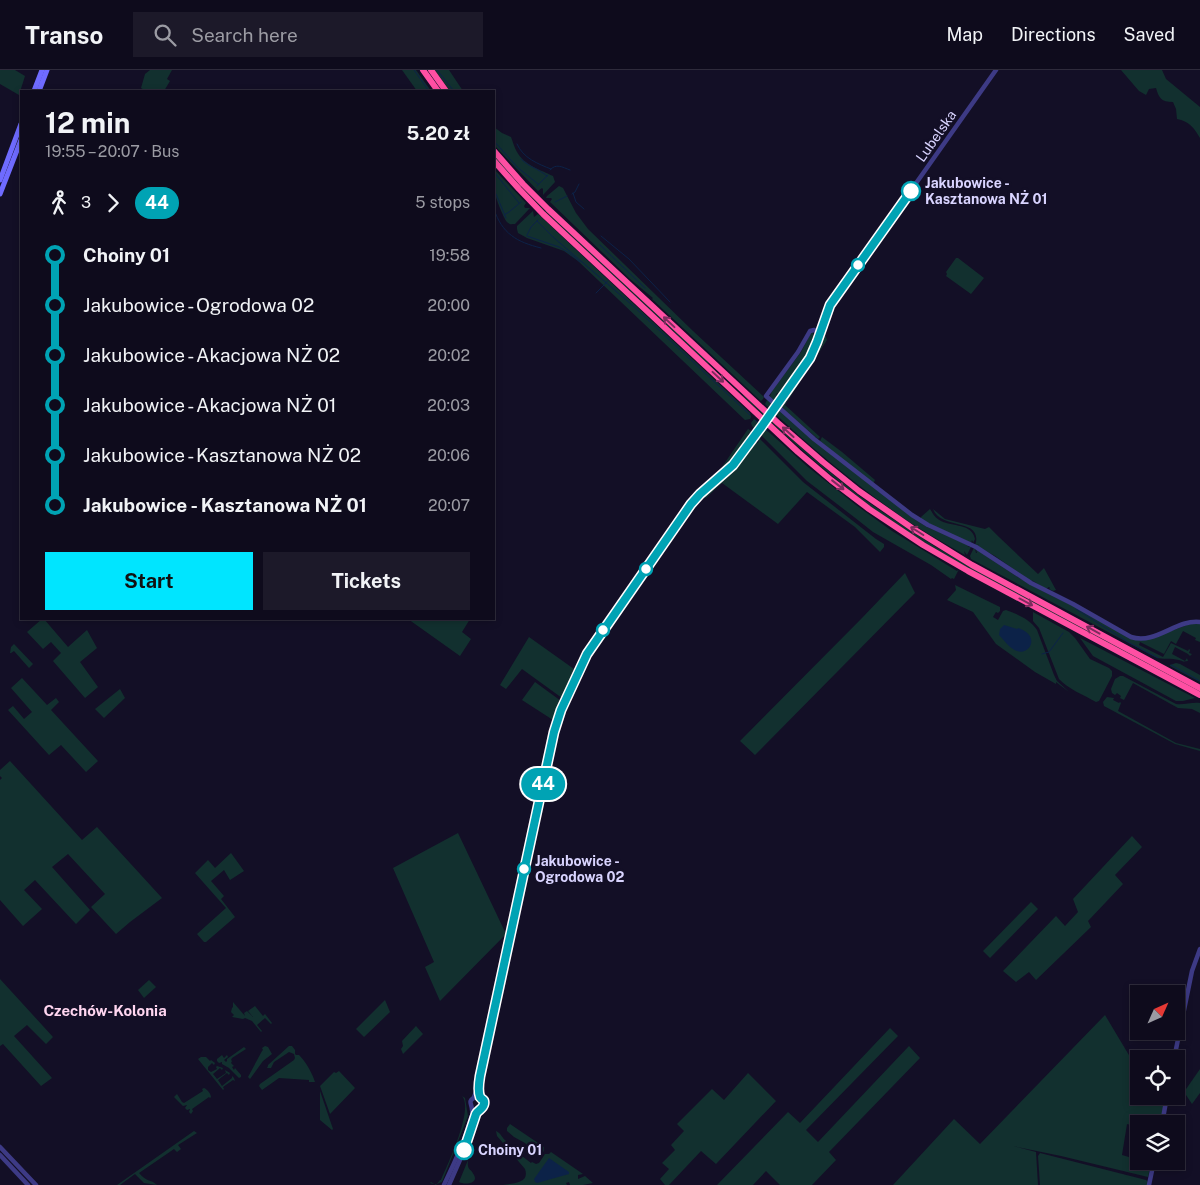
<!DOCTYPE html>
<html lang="en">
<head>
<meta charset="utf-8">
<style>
  :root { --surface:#0e0b1c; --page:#1c1929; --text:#f1f3f6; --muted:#9b9ba3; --line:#2e2b3b; --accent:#00e5ff }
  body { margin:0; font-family:"Public Sans",sans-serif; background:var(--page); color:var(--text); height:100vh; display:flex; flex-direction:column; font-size:19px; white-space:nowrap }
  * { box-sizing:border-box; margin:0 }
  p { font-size:16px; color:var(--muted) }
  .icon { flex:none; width:28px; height:28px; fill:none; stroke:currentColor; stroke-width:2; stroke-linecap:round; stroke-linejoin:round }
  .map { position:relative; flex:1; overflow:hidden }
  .details { position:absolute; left:20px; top:20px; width:475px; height:530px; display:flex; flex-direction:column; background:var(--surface); border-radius:0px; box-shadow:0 2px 8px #0003,0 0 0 1px var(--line) }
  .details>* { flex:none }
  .badge { padding:0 10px; border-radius:16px; font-size:18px; line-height:32px }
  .needle { width:32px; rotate:45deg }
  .tools { position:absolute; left:1130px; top:915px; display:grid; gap:10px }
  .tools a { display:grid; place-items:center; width:55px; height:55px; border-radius:0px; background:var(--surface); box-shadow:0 2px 8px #0003,0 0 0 1px var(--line); font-size:25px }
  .map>.badge { position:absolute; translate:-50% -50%; box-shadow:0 0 0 2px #fff }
  .legs { display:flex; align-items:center; gap:8px; height:55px; padding:0 25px; font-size:16px }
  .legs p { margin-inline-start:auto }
  .summary { display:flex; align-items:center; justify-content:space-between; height:85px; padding:0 25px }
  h1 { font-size:28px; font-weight:700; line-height:38px }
  .action { display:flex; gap:10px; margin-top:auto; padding:10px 25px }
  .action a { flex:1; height:58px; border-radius:0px; background:var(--accent); color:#111; font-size:20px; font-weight:700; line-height:58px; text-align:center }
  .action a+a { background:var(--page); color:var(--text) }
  ul { padding:0 25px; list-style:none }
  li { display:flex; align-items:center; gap:18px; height:50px; font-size:19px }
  li i { display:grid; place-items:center; width:8px; height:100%; margin:0 6px; background:currentColor }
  li i::after { content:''; width:12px; height:12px; margin:-6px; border:4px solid; border-radius:50%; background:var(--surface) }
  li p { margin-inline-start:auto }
  li:first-child i { background:linear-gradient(#0000 50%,currentColor 0) }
  li:last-child i { background:linear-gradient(currentColor 50%,#0000 0) }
  header { display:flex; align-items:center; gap:30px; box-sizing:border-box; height:70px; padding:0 25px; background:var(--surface); border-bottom:1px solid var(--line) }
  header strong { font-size:24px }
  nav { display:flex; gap:28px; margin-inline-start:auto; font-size:18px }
  .search { width:350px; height:45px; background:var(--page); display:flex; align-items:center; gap:12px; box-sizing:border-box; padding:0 18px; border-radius:0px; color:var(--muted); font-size:19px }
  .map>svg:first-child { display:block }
</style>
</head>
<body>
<header>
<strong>Transo</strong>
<div class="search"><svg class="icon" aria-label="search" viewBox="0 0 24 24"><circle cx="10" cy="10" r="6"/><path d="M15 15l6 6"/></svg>Search here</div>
<nav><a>Map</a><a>Directions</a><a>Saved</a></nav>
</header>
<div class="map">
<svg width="1200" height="1115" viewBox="0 0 1200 1115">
  <rect width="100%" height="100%" fill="#130f26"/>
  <g fill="#12302f">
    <path d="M 0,0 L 15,0 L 25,6 L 19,25 L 0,14 Z"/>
    <path d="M 150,0 L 172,0 L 167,9 L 170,11 L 164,21 L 146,21 L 141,18 L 145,4 Z"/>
    <path d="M 402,0 L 416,0 L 431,21 L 417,21 Z"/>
    <path d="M 435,0 L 449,0 L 463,21 L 450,21 Z"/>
    <path d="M 1121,0 L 1162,0 L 1166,9 L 1200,37 L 1200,68 C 1194,58 1189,51 1177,49 L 1176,39 L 1173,32 C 1161,32 1159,28 1156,18 L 1149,19 L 1146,25 L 1139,21 Z"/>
    <path d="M 494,57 L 502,63 L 511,67 C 513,72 514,77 517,82 C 524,95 541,100 553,106 L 555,112 L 543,125 L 543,119 L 542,118 L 538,121 L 494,75 Z"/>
    <path d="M 494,84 L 709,292 L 708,294 L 546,142 L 494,88 Z"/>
    <path d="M 494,99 L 526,133 L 524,136 L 525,138 L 530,138 L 515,154 C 511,154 510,155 507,152 C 503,147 495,126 494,120 C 494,118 494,112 494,111 L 495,110 L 494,109 Z"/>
    <path d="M 559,116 L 563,118 L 576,143 L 588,159 L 693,261 L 764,327 L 763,329 L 761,331 L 652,229 L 653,228 L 630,209 L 550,132 L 552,129 L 551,128 L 546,128 L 547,126 Z"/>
    <path d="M 533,141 L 534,147 L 538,144 L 750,343 L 751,347 L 750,349 L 745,350 L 578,191 L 564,181 L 527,168 L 518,163 L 517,159 L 517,156 Z"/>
    <path d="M 956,188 L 958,188 L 984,208 L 971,224 L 946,206 L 947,204 L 946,202 Z"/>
    <path d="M 813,262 C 816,281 792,308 781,323 L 780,325 L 777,323 L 776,325 L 777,328 L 782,333 L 786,332 L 787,331 L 784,329 L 810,291 L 820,267 L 825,265 L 827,270 L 785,335 L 820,367 L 818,369 L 771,328 L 770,326 L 772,321 L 801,282 L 811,263 Z"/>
    <path d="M 744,325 L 814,389 L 862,428 L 902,455 L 936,477 L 978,501 L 1200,620 L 1200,623 C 1145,593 1089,563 1034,534 C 988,509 942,485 899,457 C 843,418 793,373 743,326 Z"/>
    <path d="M 767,330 L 914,449 L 927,457 L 970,476 L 967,477 L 970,477 L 973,472 L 972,470 L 971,473 L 934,456 L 921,449 L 921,447 L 930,439 C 933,444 935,448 941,451 C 952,457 972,453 975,469 L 967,485 L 964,481 L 965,485 C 944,473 922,461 902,447 C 855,414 810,377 768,337 L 765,334 Z"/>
    <path d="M 754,349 L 808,397 L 856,435 L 892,461 L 957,501 L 959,499 L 954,509 L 952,508 L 951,509 L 931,495 L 873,462 L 854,447 L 807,411 L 752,356 L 751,353 Z"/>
    <path d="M 748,359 L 753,362 L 748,364 L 750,367 L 749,369 L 733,391 L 723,397 L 722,397 Z"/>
    <path d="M 822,367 L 842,382 L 875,410 L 874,412 L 872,413 L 820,371 Z"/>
    <path d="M 759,368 L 803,412 L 876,469 L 884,474 L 884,477 L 880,482 L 855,457 L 807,422 L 778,454 L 722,413 L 706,428 L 703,425 L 704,423 L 731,400 L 744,385 L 754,372 L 755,371 L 758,373 Z"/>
    <path d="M 933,439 L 945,449 L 985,459 L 989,457 L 999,467 L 1038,504 L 1044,498 L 1056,520 L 1053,521 L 1049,519 L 1050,518 L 1049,517 L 1046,519 L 1033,511 L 1029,510 L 995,486 L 977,476 L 979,474 L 977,475 L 975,479 L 976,483 L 977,483 L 976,479 L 1016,506 L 1035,517 L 1054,527 L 1070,534 L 1135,569 L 1171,561 L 1190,554 L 1200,554 L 1200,572 L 1195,570 L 1196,568 L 1183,561 L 1176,574 L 1171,571 L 1164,584 L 1140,572 L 1139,575 L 1163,587 L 1171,573 L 1188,581 L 1189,579 L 1190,580 L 1189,583 L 1192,584 L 1190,586 L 1188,584 L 1175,577 L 1172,584 L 1185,591 L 1187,588 L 1188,591 C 1179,592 1187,592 1179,590 C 1171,588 1163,590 1155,587 L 971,489 L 970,486 C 972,481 975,477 976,472 C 980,448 941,460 933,439 Z"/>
    <path d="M 905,503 L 915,523 L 755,685 L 740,671 L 862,548 Z"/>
    <path d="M 955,515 L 1000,537 L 1000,541 L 998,543 L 996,542 L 993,547 L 998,550 L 1003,541 L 1006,540 C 1017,544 1030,549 1037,560 L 1054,605 L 1057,611 L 1069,622 L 1056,612 L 1056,614 L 1035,602 L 996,574 L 973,542 L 947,530 L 956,520 Z"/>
    <path d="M 1033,542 L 1069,562 L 1075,568 L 1090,589 L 1109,598 L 1112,601 L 1112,606 L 1099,631 L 1096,632 C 1084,625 1068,619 1059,609 L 1039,558 L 1033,551 Z"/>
    <path d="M 42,549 L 44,549 L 68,577 L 87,560 L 97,578 L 80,592 L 98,617 L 85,628 L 53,591 L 61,583 L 51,572 L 43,579 L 27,562 Z"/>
    <path d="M 408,549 L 470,549 L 462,562 L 471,569 L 460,586 Z"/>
    <path d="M 529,567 L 574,599 L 562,628 L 522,599 L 506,619 L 500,615 Z"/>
    <path d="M 1080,568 L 1195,628 L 1183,631 L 1176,631 L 1093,586 Z"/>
    <path d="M 14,574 L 33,594 L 29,598 L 14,581 L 11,583 L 10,583 L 11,577 Z"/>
    <path d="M 1176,593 L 1180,594 L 1200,605 L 1200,612 L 1170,596 L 1170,595 Z"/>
    <path d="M 1120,606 L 1123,606 L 1176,634 C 1184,635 1192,632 1200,633 L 1200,643 L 1192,639 L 1178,638 L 1133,613 L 1124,630 L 1120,628 L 1121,626 L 1117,623 L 1115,625 L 1112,623 L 1111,619 L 1115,609 Z"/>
    <path d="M 22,608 L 47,635 L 56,628 L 59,632 L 51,640 L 98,691 L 86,702 L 61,675 L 49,685 L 8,640 L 13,636 L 24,649 L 32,642 L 11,618 Z"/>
    <path d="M 535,612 L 561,631 L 553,650 L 522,630 Z"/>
    <path d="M 120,619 L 125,628 L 104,648 L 95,639 Z"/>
    <path d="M 1107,627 L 1114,628 L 1113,630 L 1119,633 L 1120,632 L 1121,633 L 1118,641 L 1176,673 L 1200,679 L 1200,681 L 1175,674 L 1104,636 L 1103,632 Z"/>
    <path d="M 10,691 L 82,770 L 97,757 L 162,828 L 130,852 L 116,864 L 91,837 L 105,824 L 68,784 L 52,797 L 90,840 L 76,854 L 35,810 L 24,820 L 42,839 L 23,856 L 0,830 L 0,710 L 2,708 L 0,706 L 0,700 Z"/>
    <path d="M 458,763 L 506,864 L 440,931 L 425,897 L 434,892 L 393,798 Z"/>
    <path d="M 1132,766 L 1142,777 L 1115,805 L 1123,814 L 1088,851 L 1091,857 L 1036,910 L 1029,902 L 1016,912 L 1003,901 L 1056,846 L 1065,856 L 1078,842 L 1073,829 Z"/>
    <path d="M 231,783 L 244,801 L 230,810 L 224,800 L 211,811 L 224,826 L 221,829 L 235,847 L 206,872 L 204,872 L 197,864 L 226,838 L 195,803 L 208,790 L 215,798 Z"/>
    <path d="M 1031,832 L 1038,839 L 990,888 L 983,881 Z"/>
    <path d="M 0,909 L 53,967 L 46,974 L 27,955 L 14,966 L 52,1008 L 41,1016 L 3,974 L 0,976 Z"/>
    <path d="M 149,910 L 156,917 L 144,928 L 138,920 Z"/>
    <path d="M 385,930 L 390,942 L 364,967 L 356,959 Z"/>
    <path d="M 233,932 L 245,946 L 244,943 L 247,941 L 253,947 L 248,941 L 255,936 L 263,946 L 265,944 L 272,953 L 271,954 L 265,948 L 257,955 L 262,961 L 261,962 L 252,951 L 245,948 L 243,949 L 232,947 L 234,945 L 231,942 L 232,938 L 233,937 Z"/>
    <path d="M 1105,945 L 1139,1002 L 1139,1026 L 1166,1026 L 1160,1054 L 1139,1054 L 1139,1057 L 1127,1054 L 1122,1085 L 1139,1090 L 1139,1091 L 1151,1093 L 1148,1107 L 1061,1086 L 1013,1076 L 1036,1082 L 1038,1115 L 893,1115 L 954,1049 L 980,1074 Z"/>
    <path d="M 416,956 L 423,964 L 403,984 L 401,979 L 403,976 L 402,971 Z"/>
    <path d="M 890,958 L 898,966 L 806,1060 L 818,1072 L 909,976 L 920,988 L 829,1082 L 836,1090 L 812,1115 L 780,1115 L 766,1101 L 753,1115 L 717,1115 L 788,1042 L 800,1053 Z"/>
    <path d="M 265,976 L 268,977 L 272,984 L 263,991 L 250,1009 L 248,1007 L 262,981 L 263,980 L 262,978 Z"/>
    <path d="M 289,976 L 292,976 L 295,980 L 295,984 L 296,985 L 299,985 C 305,991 312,1002 315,1012 L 309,1012 L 309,1010 L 279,1008 L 262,1020 L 259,1016 L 260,1014 L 294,990 L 295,988 L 294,984 L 289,982 L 274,992 L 271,998 L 267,998 L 268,996 L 268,995 Z"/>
    <path d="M 244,977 L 246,979 L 232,988 L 231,990 L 232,991 L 231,993 L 234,996 L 232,997 L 234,1000 L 235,998 L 241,1005 L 241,1007 L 239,1008 L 229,998 L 222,994 L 222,992 L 219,993 L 217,991 L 217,989 L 222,985 L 224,988 L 227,985 L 228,987 L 224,990 L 226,992 L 227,991 L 227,989 Z"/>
    <path d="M 201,987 L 206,987 L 210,991 L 211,990 L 215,993 L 214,995 L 212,993 L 208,997 L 208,1000 L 211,1002 L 217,999 L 216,997 L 217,996 L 223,998 L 222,1000 L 220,998 L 213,1004 L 217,1009 L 226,1003 L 225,1000 L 230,1003 L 229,1005 L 227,1003 L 218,1010 L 222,1016 L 232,1008 L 232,1006 L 234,1008 L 235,1011 L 233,1010 L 223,1017 L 224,1019 L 223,1020 L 198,989 Z"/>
    <path d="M 1200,999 L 1200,1023 L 1192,1034 L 1184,1022 Z"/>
    <path d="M 339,1001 L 355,1018 L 330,1044 L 320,1016 L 334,1002 L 336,1003 Z"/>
    <path d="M 748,1003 L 776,1031 L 716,1094 L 701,1081 L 669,1115 L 665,1115 L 660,1109 L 669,1099 L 662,1093 L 675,1080 L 671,1075 L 684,1061 L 677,1054 L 712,1019 L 724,1030 Z"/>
    <path d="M 204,1018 C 207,1019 211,1024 211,1027 L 210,1028 L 209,1027 L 192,1039 L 193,1041 L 191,1044 L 189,1042 L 190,1039 L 187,1040 L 185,1038 L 187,1035 L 183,1036 L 174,1027 L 177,1024 L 182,1032 L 184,1033 L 203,1021 L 202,1019 Z"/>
    <path d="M 320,1021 L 333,1059 L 332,1060 L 320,1050 Z"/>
    <path d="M 462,1026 L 465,1028 L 468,1046 L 442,1112 C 437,1114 436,1115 430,1113 L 431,1112 L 436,1115 L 440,1110 L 441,1110 C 448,1094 474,1039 462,1026 Z"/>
    <path d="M 510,1054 L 544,1077 L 544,1081 L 540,1085 L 538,1085 L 525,1073 L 514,1067 L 507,1061 L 507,1058 Z"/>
    <path d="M 194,1061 L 197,1063 L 178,1075 L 181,1079 L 177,1082 L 174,1079 L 139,1103 C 146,1112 151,1109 157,1115 L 144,1113 L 135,1104 L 120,1115 L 117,1115 Z"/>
    <path d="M 496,1061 C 501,1063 502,1068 506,1071 L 505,1073 L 531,1093 L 532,1092 L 536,1094 L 539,1093 L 545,1084 L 549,1084 L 551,1082 L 583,1104 L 578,1105 L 578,1109 L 585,1106 L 593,1113 L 583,1115 L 570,1115 L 569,1112 L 566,1113 L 567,1115 L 503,1115 C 513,1113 530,1114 525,1099 L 497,1066 Z"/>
    <path d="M 1040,1083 L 1146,1110 L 1148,1112 L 1147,1115 L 1040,1115 L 1038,1086 Z"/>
    <path d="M 468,1090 C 467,1101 470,1097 474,1105 C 479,1114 464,1115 459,1112 Z"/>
  </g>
  <g fill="#0c2248">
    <path d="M 1004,555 L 1017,559 L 1018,558 C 1041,565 1030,586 1017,581 C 1010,579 1004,570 999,565 L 1000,559 Z"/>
    <path d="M 549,1088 L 569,1102 L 569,1104 L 537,1113 L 535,1112 L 534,1109 Z"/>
  </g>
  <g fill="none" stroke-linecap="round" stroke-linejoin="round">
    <g stroke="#0c2248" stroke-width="1">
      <path d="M 414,0 L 429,21"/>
      <path d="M 437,0 L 454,21"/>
      <path d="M 494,71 L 517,97 L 538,114"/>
      <path d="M 517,74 C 523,88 538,94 551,99"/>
      <path d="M 521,89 C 529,97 539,99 547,106"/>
      <path d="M 550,100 C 556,93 562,97 570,100"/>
      <path d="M 494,102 L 519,133"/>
      <path d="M 537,116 L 548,105"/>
      <path d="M 573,123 L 576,132 L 584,139"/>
      <path d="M 496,124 L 506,148"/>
      <path d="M 572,124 L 575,122 L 579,114"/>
      <path d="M 555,132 L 567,126"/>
      <path d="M 494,139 C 502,164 517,172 541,178"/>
      <path d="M 504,145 L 509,142 L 521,132"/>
      <path d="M 537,151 L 553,167 L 632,235 L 750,345"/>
      <path d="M 527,165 L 531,157 L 538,150"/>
      <path d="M 527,166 L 559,177 L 569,183 L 580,192"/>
      <path d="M 601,166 L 629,189 L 670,232"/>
      <path d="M 600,175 L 645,218"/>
      <path d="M 596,223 L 608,211"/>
      <path d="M 755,350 L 760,355"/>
      <path d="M 763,357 L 767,361"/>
      <path d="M 1076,539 L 1128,572 L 1158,588"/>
      <path d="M 1042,584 L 1049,582 L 1063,563"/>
      <path d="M 1171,595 L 1200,611"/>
    </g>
    <g stroke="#3d3a85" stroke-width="4.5">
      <path d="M 820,262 L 814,260 L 810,261 L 798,282 L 766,326 L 814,369 L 912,445 L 928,455 L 976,477 L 1031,513 L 1073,534 L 1131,567 C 1156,575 1176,549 1200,552"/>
      <path d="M 782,328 L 810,288 L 830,235 L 996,0"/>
      <path d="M 1174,989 L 1192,901 L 1200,879"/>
      <path d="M 474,1027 L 479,1014 L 554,662 C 561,636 576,602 590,578 L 685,442 L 700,423 L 733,395 L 752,371"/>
      <path d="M 477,1040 L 482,1038 C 486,1032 482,1031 480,1026 C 479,1024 479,1019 479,1016"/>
      <path d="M 1162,1054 L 1167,1026"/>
      <path d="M 0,1077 L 36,1115"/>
      <path d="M 0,1085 L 28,1115"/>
      <path d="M 444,1115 C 454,1093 465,1072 471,1048 C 472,1046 473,1042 472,1040 C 472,1033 467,1032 475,1027 L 480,1027"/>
      <path d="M 449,1115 L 466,1076 L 478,1040"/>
      <path d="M 1149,1115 L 1154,1091"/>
    </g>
    <g stroke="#6f6bff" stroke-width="5">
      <path d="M 34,21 L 42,0"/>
      <path d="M 39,21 L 47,0"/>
      <path d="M 0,110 L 21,54"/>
      <path d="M 0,124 L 21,70"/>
    </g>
    <g stroke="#ff4fa3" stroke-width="6">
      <path d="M 423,0 L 438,21"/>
      <path d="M 431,0 L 446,21"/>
      <path d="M 494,81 L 523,114 L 548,139 L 778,353 L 823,392 L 859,421 L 912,458 L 972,495 L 1200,618"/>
      <path d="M 494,91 L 519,119 L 543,144 L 798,382 L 831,410 L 869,439 L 923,475 L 968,501 L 1200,625"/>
    </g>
    <path stroke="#3d3a85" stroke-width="4.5" d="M 752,371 L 782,328"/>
  </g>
  <defs><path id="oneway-shaft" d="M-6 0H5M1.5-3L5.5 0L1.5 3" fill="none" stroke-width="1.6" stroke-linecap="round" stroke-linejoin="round" transform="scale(1.25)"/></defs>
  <g stroke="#7d2c5e">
    <use href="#oneway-shaft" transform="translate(669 252) rotate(-137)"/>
    <use href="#oneway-shaft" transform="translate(718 307) rotate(43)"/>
    <use href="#oneway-shaft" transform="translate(788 362) rotate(-138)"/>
    <use href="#oneway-shaft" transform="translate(838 415) rotate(38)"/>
    <use href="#oneway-shaft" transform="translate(917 461) rotate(-148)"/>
    <use href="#oneway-shaft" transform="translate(1026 532) rotate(28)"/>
    <use href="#oneway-shaft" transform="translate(1093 560) rotate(-151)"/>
  </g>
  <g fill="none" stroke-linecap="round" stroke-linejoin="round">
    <g stroke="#fff" stroke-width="11">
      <path id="line-1" d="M 464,1080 L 476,1044 C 478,1040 483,1039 484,1034 C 485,1029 483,1031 480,1027 C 478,1022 479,1012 480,1006 L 554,662 L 561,640 L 587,584 L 691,434 L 700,424 L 733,395 L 762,356 L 810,288 L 817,272 L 830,235 L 911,121"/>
    </g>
    <use href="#line-1" stroke="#00a3b4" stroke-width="8"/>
  </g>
  <g fill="#fff" stroke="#00a3b4" stroke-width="2.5">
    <circle cx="911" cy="121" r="9"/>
    <circle cx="858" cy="195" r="6"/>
    <circle cx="646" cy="499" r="6"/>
    <circle cx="603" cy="560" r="6"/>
    <circle cx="524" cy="799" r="6"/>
    <circle cx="464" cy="1080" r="9"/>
  </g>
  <g text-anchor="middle" stroke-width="5" stroke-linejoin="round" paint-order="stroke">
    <g font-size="14" fill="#d9d4ff" stroke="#130f26">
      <text transform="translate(936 66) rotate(-55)" y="5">Lubelska</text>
    </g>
    <g font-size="14" font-weight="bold" fill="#d9d4ff" stroke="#130f26" text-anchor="start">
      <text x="925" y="118">Jakubowice -<tspan x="925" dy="16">Kasztanowa NŻ 01</tspan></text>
      <text x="535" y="796">Jakubowice -<tspan x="535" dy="16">Ogrodowa 02</tspan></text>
      <text x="478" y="1085">Choiny 01</text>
    </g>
    <g font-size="15" font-weight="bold" fill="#ffd6f0" stroke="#130f26">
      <text x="105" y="946">Czechów-Kolonia</text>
    </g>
  </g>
</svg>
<div class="tools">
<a><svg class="needle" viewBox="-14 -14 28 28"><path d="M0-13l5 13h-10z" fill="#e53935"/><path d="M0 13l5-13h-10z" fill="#9b9ba3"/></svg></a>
<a><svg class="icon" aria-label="locate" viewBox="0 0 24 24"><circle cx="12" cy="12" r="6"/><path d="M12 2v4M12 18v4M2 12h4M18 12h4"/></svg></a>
<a><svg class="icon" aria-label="layers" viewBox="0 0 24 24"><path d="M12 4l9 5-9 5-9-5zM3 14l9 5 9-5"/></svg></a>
</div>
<b class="badge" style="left:543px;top:714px;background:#00a3b4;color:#fff">44</b>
<section class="details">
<div class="summary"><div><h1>12 min</h1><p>19:55 – 20:07 · Bus</p></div><b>5.20 zł</b></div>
<div class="legs"><svg class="icon" aria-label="walk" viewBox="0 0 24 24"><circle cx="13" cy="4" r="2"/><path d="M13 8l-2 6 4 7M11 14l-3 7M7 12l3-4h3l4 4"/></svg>3<svg class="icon" aria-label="forward" viewBox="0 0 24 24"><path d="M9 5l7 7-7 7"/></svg><b class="badge" style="background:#00a3b4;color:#fff">44</b><p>5 stops</p></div>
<ul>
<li><i style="color:#00a3b4"></i><b>Choiny 01</b><p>19:58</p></li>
<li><i style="color:#00a3b4"></i><span>Jakubowice - Ogrodowa 02</span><p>20:00</p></li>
<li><i style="color:#00a3b4"></i><span>Jakubowice - Akacjowa NŻ 02</span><p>20:02</p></li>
<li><i style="color:#00a3b4"></i><span>Jakubowice - Akacjowa NŻ 01</span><p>20:03</p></li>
<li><i style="color:#00a3b4"></i><span>Jakubowice - Kasztanowa NŻ 02</span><p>20:06</p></li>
<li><i style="color:#00a3b4"></i><b>Jakubowice - Kasztanowa NŻ 01</b><p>20:07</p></li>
</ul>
<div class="action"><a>Start</a><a>Tickets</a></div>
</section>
</div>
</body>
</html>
